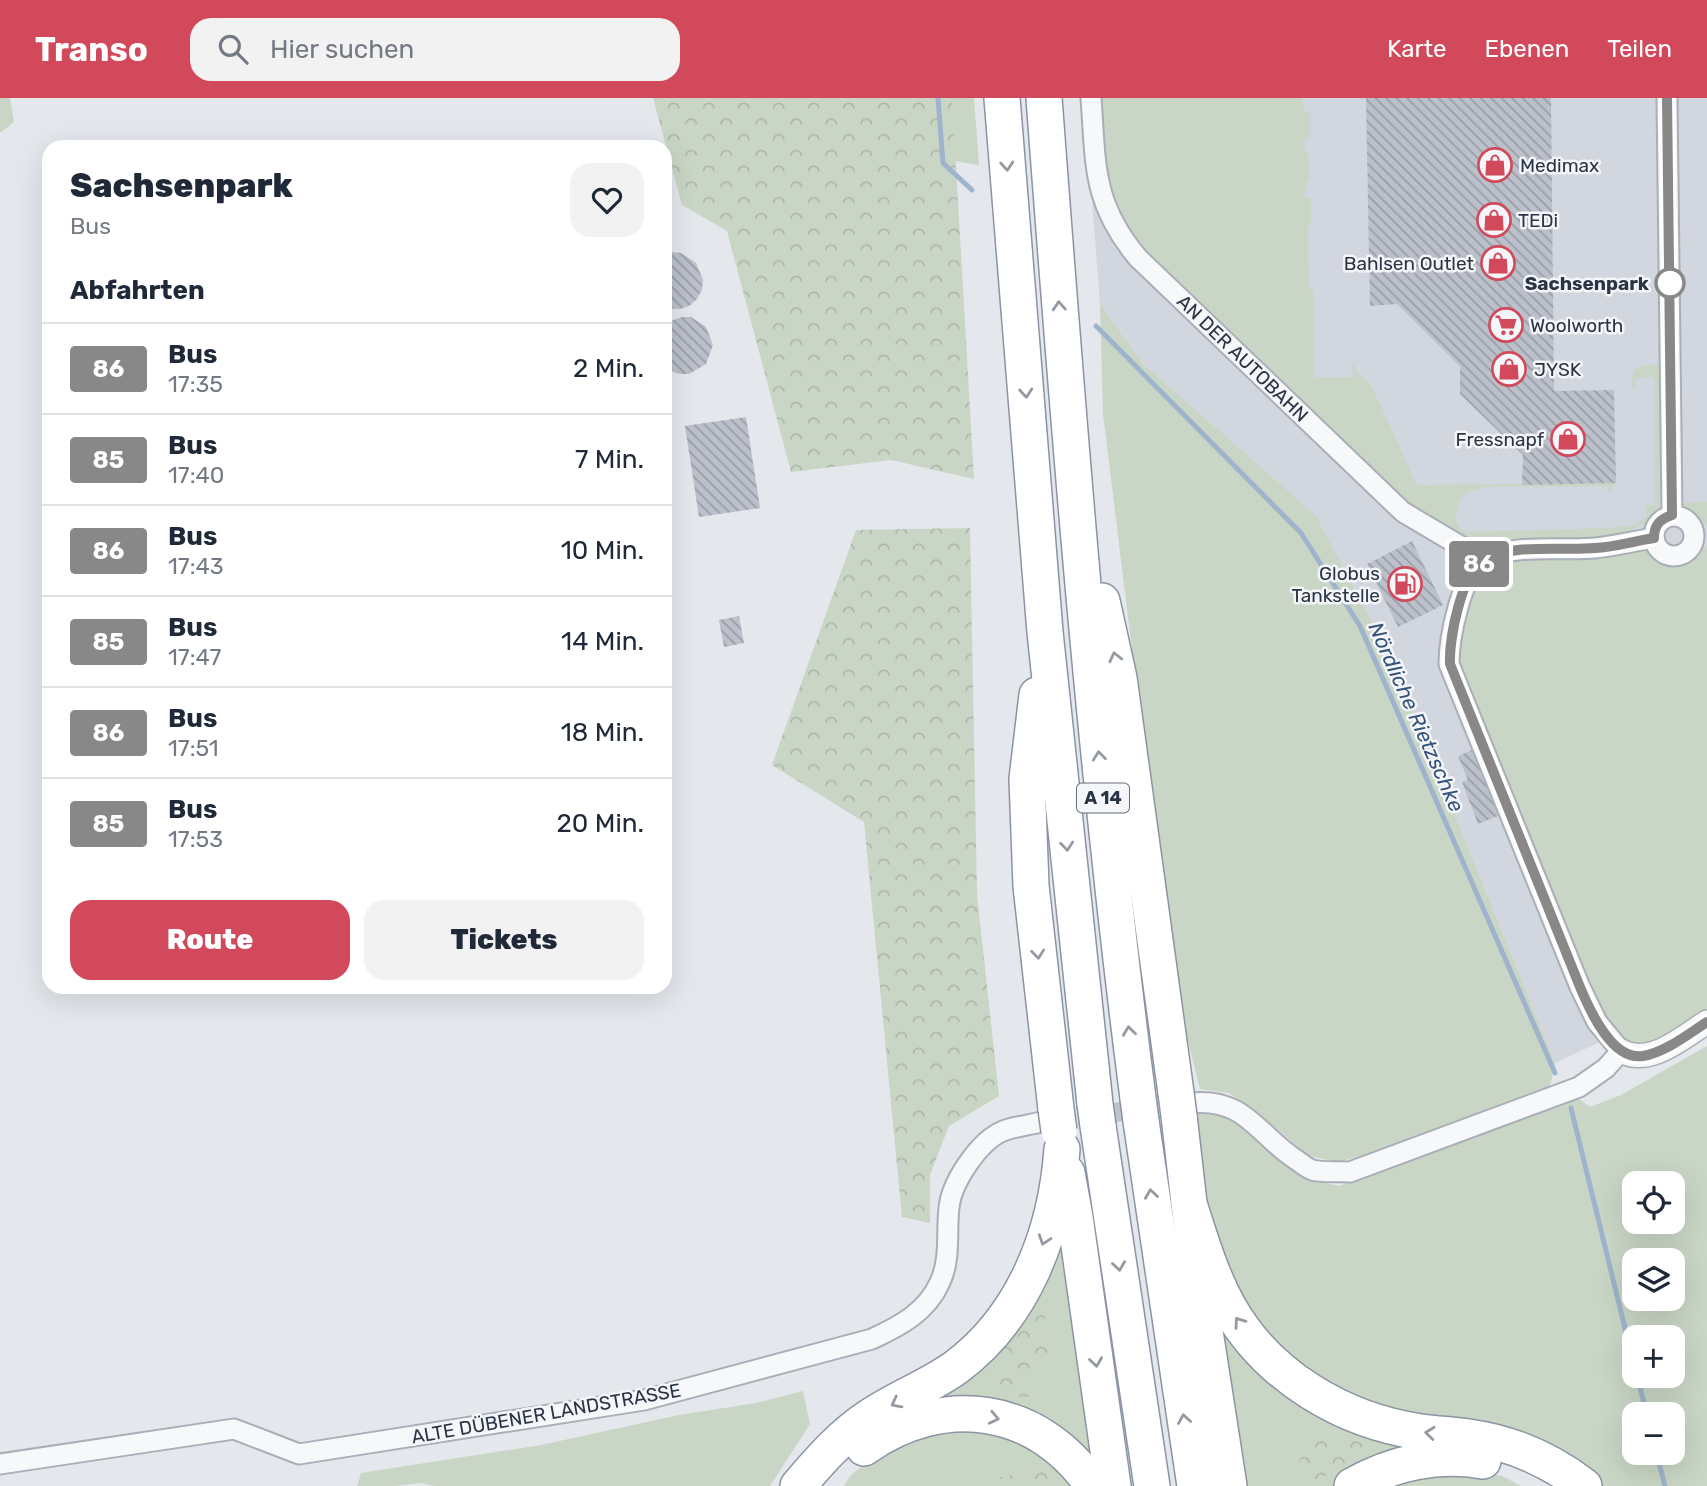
<!DOCTYPE html>
<html lang="de">
<head>
<meta charset="utf-8">
<style>
  :root { --surface:#fff; --page:#f2f2f3; --text:#1f2937; --muted:#747a83; --line:#e0e1e3; --accent:#d1495b }
  body { margin:0; font-family:Rubik,sans-serif; background:var(--page); color:var(--text); height:100vh; display:flex; flex-direction:column; font-size:26px; white-space:nowrap }
  * { box-sizing:border-box; margin:0 }
  p { font-size:23px; color:var(--muted) }
  .icon { flex:none; width:38px; height:38px; fill:none; stroke:currentColor; stroke-width:2; stroke-linecap:round; stroke-linejoin:round }
  .map { position:relative; flex:1; overflow:hidden }
  .sheet { position:absolute; left:42px; top:42px; width:630px; height:854px; display:flex; flex-direction:column; background:var(--surface); border-radius:21px; box-shadow:0 7px 28px #0002 }
  .sheet>* { flex:none }
  .badge { padding:0 14px; border-radius:5px; font-size:24px; line-height:46px }
  .fabs { position:absolute; left:1622px; top:1073px; display:grid; gap:14px }
  .fabs a { display:grid; place-items:center; width:63px; height:63px; border-radius:14px; background:var(--surface); box-shadow:0 7px 28px #0002; font-size:35px }
  .map>.badge { position:absolute; translate:-50% -50%; box-shadow:0 0 0 4px #fff }
  h2 { padding:0 28px; font-size:26px; line-height:63px }
  .round { display:grid; place-items:center; flex:none; width:74px; height:74px; border-radius:21px; background:var(--page) }
  .overview { display:flex; align-items:center; justify-content:space-between; height:119px; padding:0 28px }
  h1 { font-size:33px; font-weight:800; line-height:52px }
  .button { display:flex; gap:14px; margin-top:auto; padding:14px 28px }
  .button a { flex:1; height:80px; border-radius:21px; background:var(--accent); color:#fff; font-size:28px; font-weight:800; line-height:80px; text-align:center }
  .button a+a { background:var(--page); color:var(--text) }
  ul { padding:0; list-style:none }
  li { display:flex; align-items:center; gap:21px; height:91px; padding:0 28px; border-top:2px solid var(--line) }
  li div { flex:1 }
  li b { display:block; font-size:26px }
  li em { font-style:normal }
  li .badge { min-width:77px; font-weight:700; text-align:center }
  header { display:flex; align-items:center; gap:42px; box-sizing:border-box; height:98px; padding:0 35px; background:var(--accent); color:#fff }
  header strong { font-size:33px }
  nav { display:flex; gap:38px; margin-inline-start:auto; font-size:24px }
  .search { width:490px; height:63px; background:var(--page); display:flex; align-items:center; gap:18px; box-sizing:border-box; padding:0 24px; border-radius:21px; color:var(--muted); font-size:26px }
  .map>svg:first-child { display:block }
</style>
</head>
<body>
<header>
<strong>Transo</strong>
<div class="search"><svg class="icon" aria-label="search" viewBox="0 0 24 24"><circle cx="10" cy="10" r="6"/><path d="M15 15l6 6"/></svg>Hier suchen</div>
<nav><a>Karte</a><a>Ebenen</a><a>Teilen</a></nav>
</header>
<div class="map">
<svg width="1707" height="1388" viewBox="0 0 1707 1388">
  <defs>
    <pattern id="forest-crowns" width="20" height="18" patternUnits="userSpaceOnUse" patternTransform="scale(1.75)"><rect width="20" height="18" fill="#c9d6c5"/><path d="M2 6a3 3 0 1 1 6 0M12 15a3 3 0 1 1 6 0" fill="none" stroke="#adb8ab"/></pattern>
    <pattern id="building-back-hatch" width="6" height="6" patternUnits="userSpaceOnUse" patternTransform="scale(1.75)"><rect width="6" height="6" fill="#bbc0ca"/><path d="M-1 5l2 2M0 0l6 6M5-1l2 2" fill="none" stroke="#989da6"/></pattern>
  </defs>
  <rect width="100%" height="100%" fill="#e4e7ec"/>
  <path fill="#d2d6de" d="M 1084,0 L 1707,0 L 1707,884 L 1617,936 L 1555,965 L 1395,568 L 1143,266 L 1100,205 Z"/>
  <g fill="#c9d6c5" fill-rule="evenodd">
    <path d="M 0,0 L 10,0 L 14,24 L 0,35 Z"/>
    <path d="M 952,0 L 974,0 L 979,67 L 955,63 Z"/>
    <path d="M 1099,0 L 1302,0 L 1305,13 L 1310,14 L 1310,41 L 1304,41 L 1305,53 L 1309,57 L 1309,83 L 1305,84 L 1305,100 L 1311,100 L 1311,126 L 1308,128 L 1309,189 L 1313,193 L 1314,279 L 1353,279 L 1352,265 L 1359,276 L 1371,287 L 1417,387 L 1616,385 L 1613,391 L 1608,393 L 1608,388 L 1486,389 C 1481,391 1474,391 1469,394 C 1456,402 1449,425 1466,434 L 1609,430 L 1635,427 L 1646,419 L 1646,407 L 1655,407 L 1655,283 L 1652,279 L 1636,280 L 1635,291 C 1629,286 1632,276 1636,270 L 1655,266 L 1661,269 C 1662,308 1665,348 1662,387 C 1661,396 1661,405 1657,413 C 1640,448 1511,449 1477,442 C 1456,438 1437,425 1418,415 L 1173,185 L 1127,134 L 1108,91 Z"/>
    <path d="M 1100,205 L 1143,266 L 1316,418 L 1395,568 L 1555,965 L 1550,988 L 1377,1054 L 1338,1064 L 1309,1058 L 1263,1019 L 1229,995 L 1200,991 L 1173,884 L 1103,316 Z"/>
    <path d="M 1707,404 L 1707,427 L 1690,418 L 1683,405 Z"/>
    <path d="M 1707,449 L 1707,910 C 1693,919 1649,950 1633,947 C 1618,944 1605,919 1596,907 L 1458,566 L 1459,537 L 1477,482 L 1484,473 L 1493,467 L 1516,461 L 1599,459 L 1647,452 L 1671,463 L 1683,461 L 1695,453 Z"/>
    <path d="M 1707,948 L 1707,1388 L 1595,1388 L 1367,1311 L 1286,1268 L 1248,1223 L 1213,1150 L 1195,1016 L 1196,1012 L 1225,1015 L 1248,1029 L 1280,1063 L 1304,1080 L 1339,1088 L 1574,998 L 1590,1009 L 1621,997 ZM 1634,1085 L 1673,1085 L 1673,1124 L 1634,1124 ZM 1634,1162 L 1673,1162 L 1673,1200 L 1634,1200 ZM 1634,1239 L 1673,1239 L 1673,1278 L 1634,1278 ZM 1634,1316 L 1673,1316 L 1673,1354 L 1634,1354 Z"/>
    <path d="M 1066,1138 L 1103,1366 L 925,1301 L 1055,1141 ZM 1044,1211 L 1050,1258 L 1035,1270 Z"/>
    <path d="M 1214,1216 L 1252,1257 L 1433,1343 L 1335,1388 L 1239,1388 Z"/>
    <path d="M 803,1293 L 810,1326 L 770,1388 L 434,1388 L 422,1385 L 393,1388 L 357,1388 L 361,1375 L 541,1347 L 679,1317 L 756,1305 Z"/>
    <path d="M 950,1330 L 1021,1340 L 1082,1388 L 1056,1388 L 1048,1369 L 967,1388 L 844,1388 L 851,1377 L 889,1346 Z"/>
    <path d="M 1456,1370 L 1502,1378 L 1521,1388 L 1371,1388 Z"/>
  </g>
  <g fill="url(#forest-crowns)">
    <path d="M 653,0 L 952,0 L 974,381 L 891,362 L 791,374 L 727,133 L 682,107 Z"/>
    <path d="M 970,430 L 977,797 L 999,998 L 949,1028 L 930,1077 L 930,1125 L 902,1119 L 864,724 L 772,667 L 856,432 Z"/>
    <path d="M 1044,1210 L 1050,1258 L 1035,1270 L 1035,1299 L 996,1298 L 994,1268 L 1004,1250 Z"/>
    <path d="M 1318,1334 L 1364,1345 L 1367,1353 L 1312,1386 L 1293,1384 L 1300,1361 Z"/>
    <path d="M 1048,1369 L 1056,1388 L 967,1388 L 971,1386 Z"/>
  </g>
  <g fill="none" stroke-linecap="round" stroke-linejoin="round">
    <g stroke="#9fb4cc" stroke-width="5">
      <path d="M 938,0 L 943,65 L 972,92"/>
      <path d="M 1096,228 L 1301,435 L 1360,528 L 1555,975"/>
      <path d="M 1571,1010 L 1634,1267"/>
      <path d="M 1637,1278 L 1647,1316"/>
      <path d="M 1656,1354 L 1665,1388"/>
    </g>
  </g>
  <g fill="url(#building-back-hatch)">
    <path d="M 1366,0 L 1551,0 L 1554,293 L 1614,292 L 1616,385 L 1522,387 L 1523,357 L 1460,296 L 1460,268 L 1397,206 L 1370,208 Z"/>
    <path d="M 672,154 L 681,155 L 696,165 L 703,182 L 702,192 L 697,201 L 689,208 L 680,211 L 665,210 L 665,156 Z"/>
    <path d="M 682,219 L 691,219 L 706,229 L 713,247 L 706,266 L 689,276 L 679,276 L 665,270 L 665,225 Z"/>
    <path d="M 746,319 L 760,410 L 699,419 L 685,328 Z"/>
    <path d="M 1412,443 L 1443,507 L 1398,529 L 1367,466 Z"/>
    <path d="M 739,518 L 744,545 L 724,549 L 719,522 Z"/>
    <path d="M 1472,652 L 1498,718 L 1478,726 L 1462,684 L 1468,682 L 1458,658 Z"/>
  </g>
  <g fill="none" stroke-linecap="round" stroke-linejoin="round">
    <path stroke="#bfc3cb" stroke-width="19" stroke-dasharray="19 10" stroke-linecap="butt" d="M 1049,1023 L 1186,1005"/>
    <g stroke="#a9aeb7" stroke-width="23">
      <g id="minor">
        <path d="M 1091,0 C 1096,67 1092,105 1138,160 L 1403,414 L 1484,462"/>
        <path d="M 1667,0 L 1672,417"/>
        <circle cx="1674" cy="438" r="20"/>
        <path d="M 1191,1005 C 1246,999 1259,1039 1298,1063 C 1302,1066 1307,1070 1312,1072 C 1323,1075 1339,1073 1350,1074 L 1579,989 L 1606,970 L 1621,953 L 1597,924 L 1580,889 L 1449,566 C 1449,541 1461,476 1484,462 C 1512,445 1563,453 1595,450 C 1615,448 1634,443 1654,440"/>
        <path d="M 0,1366 L 234,1331 L 299,1356 L 644,1302 L 872,1241 C 900,1228 927,1214 940,1184 C 951,1161 946,1134 949,1110 C 951,1085 979,1043 1003,1033 C 1016,1028 1031,1027 1045,1023"/>
      </g>
    </g>
    <g stroke="#a9aeb7" stroke-width="26">
      <path id="tertiary" d="M 1621,953 C 1650,969 1683,939 1707,924"/>
    </g>
    <g stroke="#8b94a3" stroke-width="38">
      <g id="motorway">
        <path d="M 1002,0 L 1045,534 L 1095,1006"/>
        <path d="M 1044,0 C 1069,334 1095,668 1138,1000"/>
        <path d="M 1102,503 L 1119,580 L 1176,995"/>
        <path d="M 1037,597 L 1027,681 L 1031,788 L 1056,1011"/>
        <path d="M 1179,1018 L 1200,1201 L 1229,1388"/>
        <path d="M 1141,1023 L 1195,1388"/>
        <path d="M 1098,1028 L 1152,1388"/>
        <path d="M 1067,1075 L 1075,1119 L 1113,1388"/>
        <path d="M 1190,1109 C 1201,1143 1211,1177 1228,1208 C 1267,1278 1343,1323 1421,1334 C 1437,1336 1453,1337 1469,1339 C 1512,1345 1549,1361 1584,1388"/>
        <path d="M 864,1350 C 943,1294 1038,1307 1093,1388"/>
        <path d="M 798,1388 C 820,1362 842,1337 871,1318 C 898,1300 928,1289 955,1270 C 1024,1219 1056,1135 1062,1051"/>
        <path d="M 1352,1388 C 1392,1365 1438,1355 1483,1363"/>
      </g>
    </g>
    <use href="#minor" stroke="#f7f8fa" stroke-width="19"/>
    <use href="#tertiary" stroke="#f7f8fa" stroke-width="23"/>
    <use href="#motorway" stroke="#fff" stroke-width="35"/>
    <g stroke="#8b94a3" stroke-width="38" stroke-linecap="butt">
      <g id="motorway-bridge">
        <path d="M 1176,995 L 1179,1018"/>
        <path d="M 1138,1000 L 1141,1023"/>
        <path d="M 1095,1006 L 1098,1028"/>
        <path d="M 1056,1011 L 1059,1033"/>
      </g>
    </g>
    <use href="#motorway-bridge" stroke="#fff" stroke-width="35"/>
  </g>
  <defs><path id="oneway-chevron" d="M-2-3.5L2.5 0L-2 3.5" fill="none" stroke-width="1.6" stroke-linecap="round" stroke-linejoin="round" transform="scale(1.75)"/></defs>
  <g stroke="#959aa2">
    <use href="#oneway-chevron" transform="translate(1007 68) rotate(85)"/>
    <use href="#oneway-chevron" transform="translate(1059 208) rotate(-94)"/>
    <use href="#oneway-chevron" transform="translate(1026 295) rotate(85)"/>
    <use href="#oneway-chevron" transform="translate(1115 559) rotate(-103)"/>
    <use href="#oneway-chevron" transform="translate(1099 658) rotate(-96)"/>
    <use href="#oneway-chevron" transform="translate(1067 748) rotate(84)"/>
    <use href="#oneway-chevron" transform="translate(1038 856) rotate(84)"/>
    <use href="#oneway-chevron" transform="translate(1129 933) rotate(-97)"/>
    <use href="#oneway-chevron" transform="translate(1151 1096) rotate(-98)"/>
    <use href="#oneway-chevron" transform="translate(1044 1142) rotate(108)"/>
    <use href="#oneway-chevron" transform="translate(1119 1168) rotate(82)"/>
    <use href="#oneway-chevron" transform="translate(1239 1224) rotate(-125)"/>
    <use href="#oneway-chevron" transform="translate(1096 1264) rotate(82)"/>
    <use href="#oneway-chevron" transform="translate(896 1305) rotate(152)"/>
    <use href="#oneway-chevron" transform="translate(994 1320) rotate(12)"/>
    <use href="#oneway-chevron" transform="translate(1184 1321) rotate(-99)"/>
    <use href="#oneway-chevron" transform="translate(1430 1335) rotate(-174)"/>
  </g>
  <g fill="none" stroke-linecap="round" stroke-linejoin="round">
    <g stroke="#fff" stroke-width="16">
      <path id="line" d="M 1667,0 L 1672,417 C 1660,421 1654,427 1654,440 C 1634,443 1615,449 1595,450 C 1563,453 1512,445 1484,462 C 1461,476 1449,541 1450,566 L 1580,889 C 1590,913 1612,963 1643,958 C 1666,954 1688,936 1707,924"/>
    </g>
    <use href="#line" stroke="#888" stroke-width="10"/>
  </g>
  <defs>
    <g id="shop-ring" transform="scale(1.75)"><circle r="9.5" fill="#f4f6f9" stroke="#d1495b" stroke-width="1.5"/><path d="M-5-2.5h2.3a2.7 3.5 0 0 1 5.4 0H5L5.5 6h-11ZM-1.5-2.5h3a1.5 2.3 0 0 0-3 0Z" fill="#d1495b"/></g>
    <g id="supermarket-ring" transform="scale(1.75)"><circle r="9.5" fill="#f4f6f9" stroke="#d1495b" stroke-width="1.5"/><path d="M-6-5.5h2.5l.6 2H6L4.5 2H-2.5L-4.4-4H-6ZM-1.5 3.2a1.3 1.3 0 1 0 .1 0ZM3 3.2a1.3 1.3 0 1 0 .1 0Z" fill="#d1495b"/></g>
    <g id="fuel-ring" transform="scale(1.75)"><circle r="9.5" fill="#f4f6f9" stroke="#d1495b" stroke-width="1.5"/><path d="M-5.5-6h7V0h2V4h1.3V-2.5L3-4.5l.8-.8L6-3V5H2.5V1h-1V6h-7ZM-4.2-4.7v3.2H.2V-4.7Z" fill="#d1495b"/></g>
  </defs>
  <g fill-rule="evenodd">
    <use href="#shop-ring" x="1495" y="67"/>
    <use href="#shop-ring" x="1494" y="122"/>
    <use href="#shop-ring" x="1498" y="165"/>
    <use href="#supermarket-ring" x="1506" y="227"/>
    <use href="#shop-ring" x="1509" y="271"/>
    <use href="#shop-ring" x="1568" y="341"/>
    <use href="#fuel-ring" x="1405" y="486"/>
  </g>
  <circle fill="#fff" stroke="#888" stroke-width="3.5" cx="1670" cy="185" r="14"/>
  <g text-anchor="middle" stroke-width="5" stroke-linejoin="round" paint-order="stroke">
    <rect fill="#f4f6f9" stroke="#676e7b" stroke-width="2" x="1077" y="685.5" width="52" height="29" rx="5"/>
    <g font-size="18" font-weight="bold" fill="#2b3445">
      <text x="1103" y="706">A 14</text>
    </g>
    <g font-size="19" fill="#2b3445" stroke="#f4f6f9" text-anchor="start">
      <text x="1520" y="74">Medimax</text>
      <text x="1518" y="129">TEDi</text>
      <text x="1474" y="172" text-anchor="end">Bahlsen Outlet</text>
      <text x="1530" y="234">Woolworth</text>
      <text x="1534" y="278">JYSK</text>
      <text x="1544" y="348" text-anchor="end">Fressnapf</text>
      <text x="1380" y="482" text-anchor="end">Globus<tspan x="1380" dy="22">Tankstelle</tspan></text>
    </g>
    <g font-size="19" font-weight="bold" fill="#2b3445" stroke="#f4f6f9" text-anchor="end">
      <text x="1649" y="192">Sachsenpark</text>
    </g>
    <g font-size="19" fill="#2b3445" stroke="#f4f6f9">
      <text transform="translate(1243 260) rotate(44)" y="7">AN DER AUTOBAHN</text>
      <text transform="translate(546 1315) rotate(-10)" y="7">ALTE DÜBENER LANDSTRASSE</text>
    </g>
    <g font-size="21" font-style="italic" fill="#34527a" stroke="#f4f6f9">
      <text transform="translate(1416 619) rotate(66)" y="7">Nördliche Rietzschke</text>
    </g>
  </g>
</svg>
<div class="fabs">
<a><svg class="icon" aria-label="locate" viewBox="0 0 24 24"><circle cx="12" cy="12" r="6"/><path d="M12 2v4M12 18v4M2 12h4M18 12h4"/></svg></a>
<a><svg class="icon" aria-label="layers" viewBox="0 0 24 24"><path d="M12 4l9 5-9 5-9-5zM3 14l9 5 9-5"/></svg></a>
<a>+</a>
<a>−</a>
</div>
<b class="badge" style="left:1479px;top:466px;background:#888;color:#fff">86</b>
<section class="sheet">
<div class="overview"><div><h1>Sachsenpark</h1><p>Bus</p></div><a class="round"><svg class="icon" aria-label="heart" viewBox="0 0 24 24"><path d="M12 20l-8-8c-3-5 5-10 8-4 3-6 11-1 8 4z"/></svg></a></div>
<h2>Abfahrten</h2>
<ul>
<li><span class="badge" style="background:#888;color:#fff">86</span><div><b>Bus</b><p>17:35</p></div><em>2 Min.</em></li>
<li><span class="badge" style="background:#888;color:#fff">85</span><div><b>Bus</b><p>17:40</p></div><em>7 Min.</em></li>
<li><span class="badge" style="background:#888;color:#fff">86</span><div><b>Bus</b><p>17:43</p></div><em>10 Min.</em></li>
<li><span class="badge" style="background:#888;color:#fff">85</span><div><b>Bus</b><p>17:47</p></div><em>14 Min.</em></li>
<li><span class="badge" style="background:#888;color:#fff">86</span><div><b>Bus</b><p>17:51</p></div><em>18 Min.</em></li>
<li><span class="badge" style="background:#888;color:#fff">85</span><div><b>Bus</b><p>17:53</p></div><em>20 Min.</em></li>
</ul>
<div class="button"><a>Route</a><a>Tickets</a></div>
</section>
</div>
</body>
</html>
